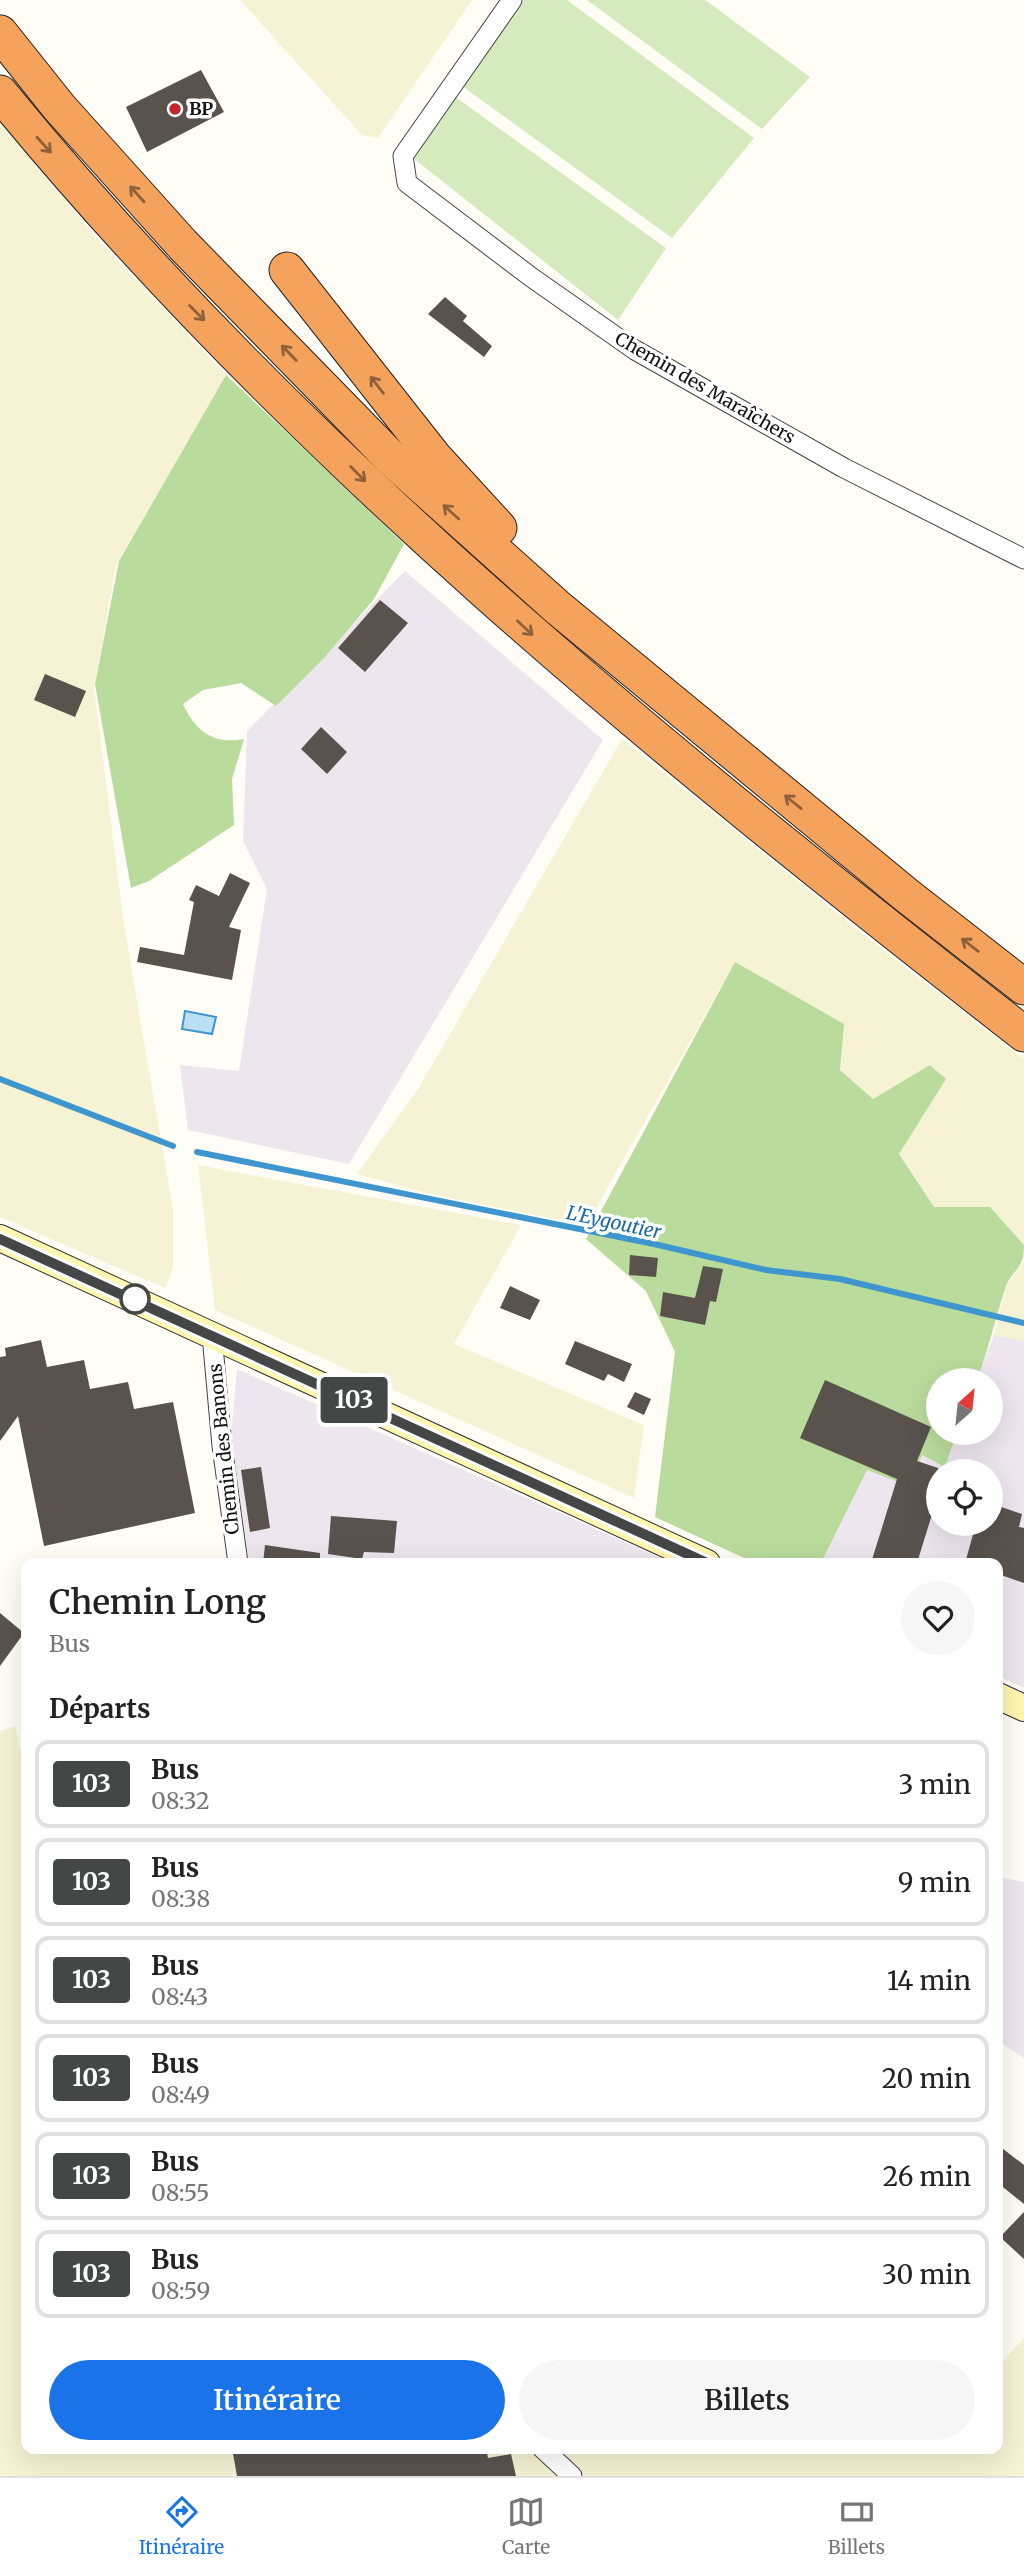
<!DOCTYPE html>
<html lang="fr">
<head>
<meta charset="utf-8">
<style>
  :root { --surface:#fff; --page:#f6f6f6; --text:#222; --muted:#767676; --line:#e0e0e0; --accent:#1a73e8 }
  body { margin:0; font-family:Merriweather,serif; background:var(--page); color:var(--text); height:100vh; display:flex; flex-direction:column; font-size:26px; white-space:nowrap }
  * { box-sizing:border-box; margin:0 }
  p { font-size:23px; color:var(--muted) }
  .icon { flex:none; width:38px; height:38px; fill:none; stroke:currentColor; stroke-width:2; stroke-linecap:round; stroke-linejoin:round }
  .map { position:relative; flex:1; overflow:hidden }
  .panel { position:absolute; left:21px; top:1558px; width:982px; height:896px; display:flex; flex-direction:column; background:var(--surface); border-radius:14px; box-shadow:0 7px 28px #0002 }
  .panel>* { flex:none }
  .badge { padding:0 14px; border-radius:5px; font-size:24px; line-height:46px }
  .needle { width:46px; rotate:27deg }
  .tools { position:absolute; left:926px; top:1368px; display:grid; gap:14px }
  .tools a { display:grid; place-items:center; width:77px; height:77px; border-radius:50%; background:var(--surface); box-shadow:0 7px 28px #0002; font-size:35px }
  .map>.badge { position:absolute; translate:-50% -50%; box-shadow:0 0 0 4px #fff }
  h2 { padding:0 28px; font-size:26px; line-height:63px }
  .round { display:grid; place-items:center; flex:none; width:74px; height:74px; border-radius:37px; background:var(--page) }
  .overview { display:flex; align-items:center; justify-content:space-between; height:119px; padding:0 28px }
  h1 { font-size:33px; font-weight:600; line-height:52px }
  .cta { display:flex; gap:14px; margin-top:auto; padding:14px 28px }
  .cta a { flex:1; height:80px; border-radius:42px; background:var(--accent); color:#fff; font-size:28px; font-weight:600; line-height:80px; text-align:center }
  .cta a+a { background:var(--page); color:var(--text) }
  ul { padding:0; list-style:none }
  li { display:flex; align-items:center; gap:21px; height:88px; margin:0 14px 10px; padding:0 14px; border:4px solid var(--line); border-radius:14px }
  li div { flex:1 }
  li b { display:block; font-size:26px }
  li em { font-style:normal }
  li .badge { min-width:77px; font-weight:700; text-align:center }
  .tabs { display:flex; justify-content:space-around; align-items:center; height:98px; border-top:2px solid var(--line); background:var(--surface); font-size:19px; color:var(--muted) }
  .tabs a { display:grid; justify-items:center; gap:4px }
  .tabs .active { color:var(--accent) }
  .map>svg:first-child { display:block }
</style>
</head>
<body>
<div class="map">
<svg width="1024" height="2476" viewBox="0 0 1024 2476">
  <rect width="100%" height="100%" fill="#fffdf5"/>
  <g fill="#eee6ef" fill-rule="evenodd">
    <path d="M 405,571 L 603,740 L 349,1164 L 188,1130 L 180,1065 L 239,1071 L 267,889 L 243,841 L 247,731 Z"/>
    <path d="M 994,1335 L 1024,1341 L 1024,1688 L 998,1676 L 998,1563 L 821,1563 L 867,1469 L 922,1455 L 945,1466 L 957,1433 L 990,1433 L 990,1381 L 977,1381 ZM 938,1472 L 990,1472 L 990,1524 L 938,1524 Z"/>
    <path d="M 237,1369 L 672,1563 L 249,1563 L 231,1436 Z"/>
    <path d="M 998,1877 L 1024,1882 L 1024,2058 L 998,2041 Z"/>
  </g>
  <g fill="#f6f3d4">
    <path d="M 240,0 L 472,0 L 378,138 L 362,135 Z"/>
    <path d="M 0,123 L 95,236 L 226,375 L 116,565 L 94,688 L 124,925 L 173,1210 L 173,1268 L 165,1288 L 0,1217 Z"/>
    <path d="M 622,739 L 874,943 L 1024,1059 L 1024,1245 L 990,1207 L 934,1207 L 899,1154 L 945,1079 L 930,1065 L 873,1099 L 840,1070 L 735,962 L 588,1222 L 570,1222 L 426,1193 L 357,1174 L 418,1089 Z"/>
    <path d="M 198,1165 L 521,1225 L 454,1344 L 644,1425 L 634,1498 L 215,1310 Z"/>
    <path d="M 1024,1261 L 1024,1341 L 994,1335 L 1006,1286 Z"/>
    <path d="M 15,1726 L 26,1776 L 26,2448 L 534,2448 L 563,2476 L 0,2476 L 0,1731 Z"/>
    <path d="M 1024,2338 L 1024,2476 L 584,2476 L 555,2448 L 998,2448 L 998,2366 Z"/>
  </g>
  <g fill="#d5ebbd">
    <path d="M 524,0 L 567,0 L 754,138 L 672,238 L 462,86 Z"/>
    <path d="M 587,0 L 705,0 L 810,77 L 762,129 Z"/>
    <path d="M 454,96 L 666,248 L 618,320 L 413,158 Z"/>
  </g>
  <g fill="#b9dc9c">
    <path d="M 226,375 L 404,544 L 374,599 L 325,657 L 276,706 L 241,683 L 203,690 L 183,704 C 195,731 214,745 244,739 L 232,779 L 234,825 L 149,881 L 131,888 L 95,684 L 119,561 Z"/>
    <path d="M 735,962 L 844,1024 L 840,1070 L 873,1099 L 930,1065 L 946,1079 L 899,1154 L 934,1207 L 990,1207 L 1024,1245 C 1024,1272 1012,1268 1005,1289 C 995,1320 988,1350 977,1381 L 938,1381 L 938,1433 L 957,1433 L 945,1467 L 922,1455 L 909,1486 L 867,1470 L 821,1563 L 755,1563 L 655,1517 L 675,1352 L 646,1291 L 586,1239 Z"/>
  </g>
  <path fill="#b9e0f7" stroke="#3f96cf" stroke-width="2" d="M 185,1011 L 216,1017 L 212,1034 L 182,1029 Z"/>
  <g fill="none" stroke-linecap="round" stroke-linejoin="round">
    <g stroke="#3f96cf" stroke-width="6">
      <path d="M 0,1079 L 173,1146"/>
      <path d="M 197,1152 L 654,1244 L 766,1270 L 840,1279 L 1024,1323"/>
    </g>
  </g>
  <g fill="#5a524d">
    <path d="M 201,70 L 224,112 L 147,152 L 126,107 Z"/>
    <path d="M 445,297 L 467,316 L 463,321 L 492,346 L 484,357 L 428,314 Z"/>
    <path d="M 380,600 L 408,623 L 365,672 L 338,648 Z"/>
    <path d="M 45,674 L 86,691 L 75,717 L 34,700 Z"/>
    <path d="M 321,727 L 347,752 L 327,774 L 301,749 Z"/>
    <path d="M 230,873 L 250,883 L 229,927 L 241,930 L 232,980 L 137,962 L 140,947 L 184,955 L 194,902 L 189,900 L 196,885 L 219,896 Z"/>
    <path d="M 630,1255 L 658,1258 L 656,1277 L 629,1275 Z"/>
    <path d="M 703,1266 L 723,1269 L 716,1302 L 710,1301 L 705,1325 L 660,1316 L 663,1292 L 695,1298 Z"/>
    <path d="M 510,1286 L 540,1300 L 530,1320 L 500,1308 Z"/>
    <path d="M 41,1340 L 47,1367 L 84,1360 L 90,1389 L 128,1382 L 134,1409 L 173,1402 L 195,1513 L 44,1546 L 18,1416 L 0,1441 L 0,1357 L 6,1356 L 5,1348 Z"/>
    <path d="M 575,1341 L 632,1364 L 624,1382 L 608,1374 L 604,1381 L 565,1364 Z"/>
    <path d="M 825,1380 L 931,1427 L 917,1461 L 938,1468 L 938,1495 L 917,1563 L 871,1563 L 897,1479 L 800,1438 Z"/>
    <path d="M 635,1392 L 651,1399 L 644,1415 L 627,1407 Z"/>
    <path d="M 261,1467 L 270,1528 L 250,1532 L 241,1470 Z"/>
    <path d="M 990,1503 L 1022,1514 L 1019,1527 L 1024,1528 L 1024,1583 L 998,1574 L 998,1563 L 965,1563 L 976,1524 L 990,1524 Z"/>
    <path d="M 331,1516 L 397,1521 L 394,1553 L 364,1552 L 362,1559 L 328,1554 Z"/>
    <path d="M 265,1545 L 320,1553 L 320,1563 L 263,1563 Z"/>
    <path d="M 0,1613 L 24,1633 L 0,1666 Z"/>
    <path d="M 998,2145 L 1024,2165 L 1024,2204 L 998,2183 Z"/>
    <path d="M 1024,2212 L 1024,2259 L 1000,2237 Z"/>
    <path d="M 232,2448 L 486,2448 L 488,2458 L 511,2454 L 516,2476 L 237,2476 Z"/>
  </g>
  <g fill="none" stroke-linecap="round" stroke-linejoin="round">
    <g stroke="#444" stroke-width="21">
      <g id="minor">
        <path d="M 512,0 L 403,156 L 407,183 L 531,277 L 635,350 L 844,468 L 1024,559"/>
        <path d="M 212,1335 L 222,1446 L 238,1563"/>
        <path d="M 542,2448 L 572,2476"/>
      </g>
    </g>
    <g stroke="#333" stroke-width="28">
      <g id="secondary">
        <path d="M 0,1238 L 707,1563"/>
        <path d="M 998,1696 L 1024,1708"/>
      </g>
    </g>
    <g stroke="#222" stroke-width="37">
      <g id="motorway">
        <path d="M 0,33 L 59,107 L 183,245 L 391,458 L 557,607 L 905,894 L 1024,987"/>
        <path d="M 0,93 C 294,453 659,749 1024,1034"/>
        <path d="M 287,270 L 434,457 L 499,528"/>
      </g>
    </g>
    <use href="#minor" stroke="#fff" stroke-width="19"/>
    <use href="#secondary" stroke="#fff6b0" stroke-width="26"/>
    <use href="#motorway" stroke="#f5a25d" stroke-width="35"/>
  </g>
  <defs><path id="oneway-shaft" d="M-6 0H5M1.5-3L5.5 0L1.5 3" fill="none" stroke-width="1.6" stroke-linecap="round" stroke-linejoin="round" transform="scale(1.75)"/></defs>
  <g stroke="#8e613b">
    <use href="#oneway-shaft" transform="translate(44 145) rotate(48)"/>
    <use href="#oneway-shaft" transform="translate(137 194) rotate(-132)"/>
    <use href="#oneway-shaft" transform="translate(197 313) rotate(45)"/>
    <use href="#oneway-shaft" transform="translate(289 353) rotate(-134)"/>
    <use href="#oneway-shaft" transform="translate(377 385) rotate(-128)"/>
    <use href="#oneway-shaft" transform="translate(358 474) rotate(45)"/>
    <use href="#oneway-shaft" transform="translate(451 512) rotate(-138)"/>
    <use href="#oneway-shaft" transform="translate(525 628) rotate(43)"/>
    <use href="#oneway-shaft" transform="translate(793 802) rotate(-141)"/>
    <use href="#oneway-shaft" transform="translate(970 945) rotate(-142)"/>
  </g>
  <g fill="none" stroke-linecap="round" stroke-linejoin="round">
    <g stroke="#fff" stroke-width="16">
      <path id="line" d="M 0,1239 L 707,1563"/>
    </g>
    <use href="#line" stroke="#444746" stroke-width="10"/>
  </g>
  <circle fill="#c4262e" stroke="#fff" stroke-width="2.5" cx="175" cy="109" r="7"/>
  <circle fill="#fff" stroke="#444746" stroke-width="3.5" cx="135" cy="1299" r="14"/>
  <g text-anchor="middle" stroke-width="7" stroke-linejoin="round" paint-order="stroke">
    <g font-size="18" font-weight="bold" fill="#111" stroke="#fff" text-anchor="start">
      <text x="189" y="115">BP</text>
    </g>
    <g font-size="18" fill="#111" stroke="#fff">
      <text transform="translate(705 388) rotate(30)" y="6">Chemin des Maraîchers</text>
      <text transform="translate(224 1449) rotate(-96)" y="6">Chemin des Banons</text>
    </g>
    <g font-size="19" font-style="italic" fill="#1768a6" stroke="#fff">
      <text transform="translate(614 1222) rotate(12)" y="7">L'Eygoutier</text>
    </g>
  </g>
</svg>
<div class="tools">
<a><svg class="needle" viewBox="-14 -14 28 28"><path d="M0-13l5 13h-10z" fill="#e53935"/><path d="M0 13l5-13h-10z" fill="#767676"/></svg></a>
<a><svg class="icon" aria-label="locate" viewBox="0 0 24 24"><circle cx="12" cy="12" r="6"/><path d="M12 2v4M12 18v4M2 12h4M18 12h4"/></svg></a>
</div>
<b class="badge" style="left:354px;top:1400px;background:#444746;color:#fff">103</b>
<section class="panel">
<div class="overview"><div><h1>Chemin Long</h1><p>Bus</p></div><a class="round"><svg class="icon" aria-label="heart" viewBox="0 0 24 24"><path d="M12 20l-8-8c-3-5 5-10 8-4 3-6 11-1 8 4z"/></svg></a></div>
<h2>Départs</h2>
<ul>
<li><span class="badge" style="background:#444746;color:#fff">103</span><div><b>Bus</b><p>08:32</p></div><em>3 min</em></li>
<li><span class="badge" style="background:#444746;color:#fff">103</span><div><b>Bus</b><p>08:38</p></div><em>9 min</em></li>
<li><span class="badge" style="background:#444746;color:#fff">103</span><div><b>Bus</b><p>08:43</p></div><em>14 min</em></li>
<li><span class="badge" style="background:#444746;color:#fff">103</span><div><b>Bus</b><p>08:49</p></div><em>20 min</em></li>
<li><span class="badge" style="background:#444746;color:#fff">103</span><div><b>Bus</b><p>08:55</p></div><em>26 min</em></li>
<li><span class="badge" style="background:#444746;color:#fff">103</span><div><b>Bus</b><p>08:59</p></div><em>30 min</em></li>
</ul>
<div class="cta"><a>Itinéraire</a><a>Billets</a></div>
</section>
</div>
<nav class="tabs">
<a class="active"><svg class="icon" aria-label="directions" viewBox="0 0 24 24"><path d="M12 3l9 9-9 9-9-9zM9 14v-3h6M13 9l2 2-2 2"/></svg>Itinéraire</a>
<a><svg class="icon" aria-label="map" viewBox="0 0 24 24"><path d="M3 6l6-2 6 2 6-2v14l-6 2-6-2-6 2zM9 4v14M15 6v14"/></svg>Carte</a>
<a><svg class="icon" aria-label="tickets" viewBox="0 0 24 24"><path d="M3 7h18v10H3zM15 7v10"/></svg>Billets</a>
</nav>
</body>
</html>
